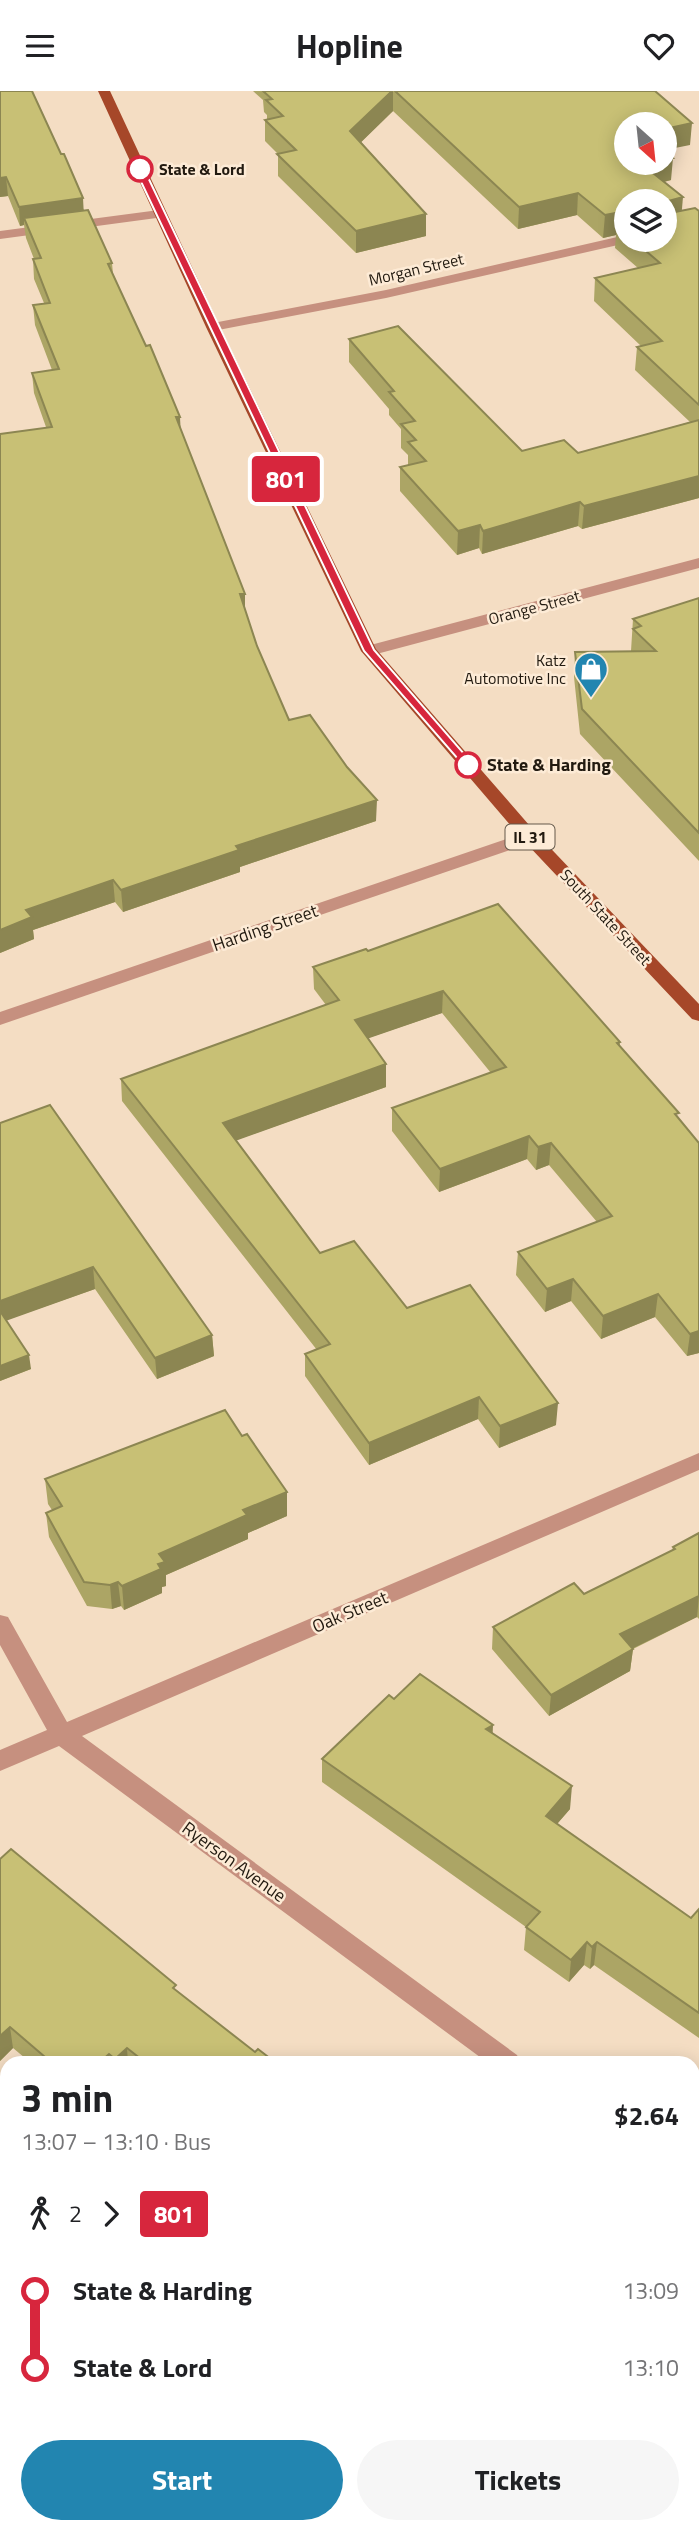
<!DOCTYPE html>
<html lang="en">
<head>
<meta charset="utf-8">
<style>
  :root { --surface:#fff; --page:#f6f6f6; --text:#202124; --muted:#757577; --accent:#2285b0 }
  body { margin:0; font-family:"Titillium Web",sans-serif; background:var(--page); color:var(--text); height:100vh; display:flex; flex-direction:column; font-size:26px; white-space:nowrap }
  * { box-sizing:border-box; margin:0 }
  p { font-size:23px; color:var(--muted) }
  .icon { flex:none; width:38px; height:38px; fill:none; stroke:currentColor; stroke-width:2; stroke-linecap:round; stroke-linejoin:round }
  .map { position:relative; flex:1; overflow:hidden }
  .panel { position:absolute; left:0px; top:1965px; width:700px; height:478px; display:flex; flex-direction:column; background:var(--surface); border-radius:21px 21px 0 0; box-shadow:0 4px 18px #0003 }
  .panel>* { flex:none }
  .badge { padding:0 14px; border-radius:5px; font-size:24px; line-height:46px }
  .needle { width:46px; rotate:153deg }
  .tools { position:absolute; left:614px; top:21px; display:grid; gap:14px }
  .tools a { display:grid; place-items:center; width:63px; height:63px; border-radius:50%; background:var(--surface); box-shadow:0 4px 18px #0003; font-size:35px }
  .map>.badge { position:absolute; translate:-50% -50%; box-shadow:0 0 0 4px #fff }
  .legs { display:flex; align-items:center; gap:10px; height:77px; padding:0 21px; font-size:23px }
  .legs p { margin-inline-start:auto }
  .overview { display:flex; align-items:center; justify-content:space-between; height:119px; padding:0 21px }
  h1 { font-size:38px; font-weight:700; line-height:52px }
  .button { display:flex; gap:14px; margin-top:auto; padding:14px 21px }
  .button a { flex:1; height:80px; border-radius:42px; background:var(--accent); color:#fff; font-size:28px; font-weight:700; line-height:80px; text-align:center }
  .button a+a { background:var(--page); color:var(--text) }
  ul { padding:0 21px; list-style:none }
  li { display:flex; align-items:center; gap:24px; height:77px; font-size:26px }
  li i { display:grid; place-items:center; width:10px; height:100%; margin:0 9px; background:currentColor }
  li i::after { content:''; width:18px; height:18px; margin:-9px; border:5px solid; border-radius:50%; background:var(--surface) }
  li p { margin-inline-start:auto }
  li:first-child i { background:linear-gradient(#0000 50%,currentColor 0) }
  li:last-child i { background:linear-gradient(currentColor 50%,#0000 0) }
  header { display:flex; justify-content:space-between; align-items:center; height:91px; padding:0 21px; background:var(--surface); font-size:32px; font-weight:700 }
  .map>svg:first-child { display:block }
</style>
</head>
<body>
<header><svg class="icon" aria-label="menu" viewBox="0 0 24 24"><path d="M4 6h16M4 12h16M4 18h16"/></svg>Hopline<svg class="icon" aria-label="heart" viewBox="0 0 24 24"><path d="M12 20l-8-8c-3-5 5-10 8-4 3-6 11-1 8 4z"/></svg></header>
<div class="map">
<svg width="699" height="2442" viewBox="0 0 699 2442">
  <rect width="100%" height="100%" fill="#f4ddc3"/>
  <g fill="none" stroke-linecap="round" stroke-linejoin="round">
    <g fill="#c6907f" fill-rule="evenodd">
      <path d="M 159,119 L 166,123 L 164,126 L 0,148 L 0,140 Z"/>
      <path d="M 626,144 L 626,149 L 632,149 L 631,151 L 386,207 L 213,240 L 206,236 L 213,232 L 386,199 Z"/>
      <path d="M 699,467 L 699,477 L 369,565 L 361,560 L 363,556 Z"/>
      <path d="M 530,740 L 539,746 L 536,750 L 0,934 L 0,921 Z"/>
      <path d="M 699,1362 L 699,1379 L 82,1645 L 517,1964 L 521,1972 L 488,1972 L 59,1655 L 0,1680 L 0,1659 L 47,1639 L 0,1554 L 0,1524 L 8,1526 L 67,1631 Z"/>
      <path d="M 693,2095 L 699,2098 L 699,2126 L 693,2123 Z"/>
    </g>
    <path fill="#a64729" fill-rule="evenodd" d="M 98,0 L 110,0 L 220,236 L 376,558 L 536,742 L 699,913 L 699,930 L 692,928 L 524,750 L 361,560 L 206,236 Z"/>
  </g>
  <g fill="#aca565" fill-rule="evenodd">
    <path d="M 0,0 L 84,119 L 112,172 L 113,183 L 181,340 L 257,555 L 289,629 L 376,730 L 240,776 L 240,781 L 123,821 L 115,811 L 33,839 L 34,848 L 0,862 L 46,336 L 34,302 L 32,282 L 52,279 L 35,234 L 33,214 L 44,212 L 34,188 L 33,168 L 34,168 L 26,147 L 24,134 L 20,135 L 8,105 L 0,106 Z"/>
    <path d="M 253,0 L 655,0 L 690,54 L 626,33 L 671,89 L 664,91 L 682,120 L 699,120 L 699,407 L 582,438 L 578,435 L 482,463 L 479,457 L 457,464 L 400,400 L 400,376 L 408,374 L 408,364 L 401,357 L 401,338 L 389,324 L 389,318 L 349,271 L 349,248 L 522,360 L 578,362 L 690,331 L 635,279 L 637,256 L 641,255 L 594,210 L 595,187 L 638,177 L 615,157 L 616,144 L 603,147 L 577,124 L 518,138 L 393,20 L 361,51 L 426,123 L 426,145 L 356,162 L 278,85 L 278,63 L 265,50 L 265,29 L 267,28 L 267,24 L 264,21 L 263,9 ZM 626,110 L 665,149 L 626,149 Z"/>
    <path d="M 699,507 L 699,770 L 580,643 L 574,586 L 575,561 L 631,560 L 633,528 Z"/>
    <path d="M 368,860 L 620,951 L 620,955 L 678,1027 L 699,1262 L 687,1265 L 655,1226 L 601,1248 L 571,1210 L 545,1221 L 516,1184 L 518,1161 L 597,1131 L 549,1074 L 536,1079 L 527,1068 L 439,1101 L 392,1040 L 392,1017 L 491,982 L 442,922 L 368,947 L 386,996 L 236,1049 L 320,1162 L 407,1217 L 556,1334 L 499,1357 L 478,1328 L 369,1374 L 305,1285 L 305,1263 L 317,1259 L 122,1010 L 121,988 L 326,914 L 314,898 L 313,876 Z"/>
    <path d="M 0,1032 L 212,1244 L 214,1265 L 157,1288 L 95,1198 L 6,1229 L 31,1278 L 0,1290 Z"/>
    <path d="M 242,1345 L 287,1401 L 287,1425 L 248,1442 L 248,1448 L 166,1484 L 166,1495 L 162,1496 L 162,1502 L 124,1519 L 121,1515 L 112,1518 L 87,1515 L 49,1446 L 46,1422 L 52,1419 L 48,1413 L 45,1388 Z"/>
    <path d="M 699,1442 L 699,1528 L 697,1526 L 633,1558 L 630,1580 L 549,1625 L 492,1558 L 493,1536 L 584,1503 L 672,1460 L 673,1456 Z"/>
    <path d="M 493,1642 L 570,1718 L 557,1733 L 691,1827 L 699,1818 L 699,1947 L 594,1874 L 590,1878 L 584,1874 L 569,1891 L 524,1859 L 526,1836 L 322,1691 L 322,1668 Z"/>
    <path d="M 0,1768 L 177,1900 L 255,1961 L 276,1972 L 31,1972 L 13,1957 L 0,1970 Z"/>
    <path d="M 7,2202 L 7,2432 L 0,2427 L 0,2209 Z"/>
    <path d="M 13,2436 L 37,2436 L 33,2442 L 22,2442 Z"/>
    <path d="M 598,2436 L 674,2436 L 669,2442 L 606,2442 Z"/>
  </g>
  <g fill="#8c8652">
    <path d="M 392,0 L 393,0 L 393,20 L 350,62 L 350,40 Z"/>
    <path d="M 692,32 L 690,54 L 665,59 L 665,38 Z"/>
    <path d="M 673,67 L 671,89 L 642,96 L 643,74 L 655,72 L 665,72 L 665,69 Z"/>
    <path d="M 6,86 L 8,105 L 0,106 L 0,87 Z"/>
    <path d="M 578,102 L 577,124 L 518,138 L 519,116 Z"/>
    <path d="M 683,106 L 681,129 L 665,133 L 665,111 Z"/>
    <path d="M 83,107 L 84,126 L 24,127 L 24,134 L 20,135 L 19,116 Z"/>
    <path d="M 626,120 L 626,142 L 617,135 L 616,144 L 603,147 L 605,124 Z"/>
    <path d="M 426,123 L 426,145 L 356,162 L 356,140 Z"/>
    <path d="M 176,326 L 180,326 L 181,346 Z"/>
    <path d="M 699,385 L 699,407 L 582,438 L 584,415 Z"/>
    <path d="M 580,411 L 578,435 L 482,463 L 483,440 Z"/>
    <path d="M 480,434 L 479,457 L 457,464 L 458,440 Z"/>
    <path d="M 240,503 L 245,503 L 245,524 Z"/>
    <path d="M 377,709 L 376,730 L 240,776 L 240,781 L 123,821 L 121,799 L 236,755 Z"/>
    <path d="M 113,789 L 115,811 L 33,839 L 34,848 L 0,862 L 0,839 L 26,819 Z"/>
    <path d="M 443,900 L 442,922 L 355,952 L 355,929 Z"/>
    <path d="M 386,973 L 386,996 L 224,1054 L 223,1032 Z"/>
    <path d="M 529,1045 L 527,1068 L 439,1101 L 440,1078 Z"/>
    <path d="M 551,1052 L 549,1074 L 536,1079 L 538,1056 Z"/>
    <path d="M 93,1176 L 95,1198 L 0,1232 L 0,1210 Z"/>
    <path d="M 573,1188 L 571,1210 L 545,1221 L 547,1198 Z"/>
    <path d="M 658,1203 L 655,1226 L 601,1248 L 603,1225 Z"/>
    <path d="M 699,1240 L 699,1262 L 687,1265 L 690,1243 Z"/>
    <path d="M 212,1244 L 214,1265 L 157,1288 L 155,1267 Z"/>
    <path d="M 29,1264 L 31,1278 L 0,1290 L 0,1275 Z"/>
    <path d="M 479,1306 L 478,1328 L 369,1374 L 369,1352 Z"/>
    <path d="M 558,1312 L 556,1334 L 499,1357 L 500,1335 Z"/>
    <path d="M 287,1401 L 287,1425 L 248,1442 L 248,1448 L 166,1484 L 166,1495 L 162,1496 L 162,1502 L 124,1519 L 122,1495 L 159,1463 L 243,1419 Z"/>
    <path d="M 118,1491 L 121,1515 L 112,1518 L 110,1494 Z"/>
    <path d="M 699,1505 L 697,1526 L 617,1565 L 620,1543 Z"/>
    <path d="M 633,1558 L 630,1580 L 549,1625 L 551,1604 Z"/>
    <path d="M 493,1634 L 492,1658 L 486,1638 Z"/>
    <path d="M 572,1695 L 570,1718 L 544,1748 L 546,1725 Z"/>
    <path d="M 587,1851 L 584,1874 L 569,1891 L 571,1869 Z"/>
    <path d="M 597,1851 L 594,1874 L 590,1878 L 592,1856 Z"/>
    <path d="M 10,1936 L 13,1957 L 0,1970 L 0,1945 Z"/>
    <path d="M 127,1957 L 128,1972 L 116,1972 L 115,1968 Z"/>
    <path d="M 109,1963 L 110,1972 L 99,1972 Z"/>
    <path d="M 699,2401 L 699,2415 L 693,2423 L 693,2409 Z"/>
    <path d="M 27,2436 L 37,2436 L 33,2442 L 28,2442 Z"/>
    <path d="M 663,2436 L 674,2436 L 669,2442 L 659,2442 Z"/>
  </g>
  <g fill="#c8c075" stroke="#8c8652" stroke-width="2">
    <path d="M 0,0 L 32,0 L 61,63 L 64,63 L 83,107 L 19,116 L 6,86 L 0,87 Z"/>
    <path d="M 263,0 L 392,0 L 350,40 L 426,123 L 356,140 L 277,63 L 296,59 L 265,29 L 283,25 L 266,9 L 272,8 Z"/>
    <path d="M 395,0 L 655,0 L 692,32 L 665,38 L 665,33 L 626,33 L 626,72 L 655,72 L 643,74 L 683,106 L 665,111 L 665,110 L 626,110 L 626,120 L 605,124 L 578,102 L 519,116 Z"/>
    <path d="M 665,61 L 673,67 L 665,69 Z"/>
    <path d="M 665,117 L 665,123 L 695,117 L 699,120 L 699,314 L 637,256 L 662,250 L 595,187 L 660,172 L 633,149 L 665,149 Z"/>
    <path d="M 88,119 L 112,172 L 108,173 L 146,255 L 150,254 L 180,326 L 176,326 L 245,503 L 240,503 L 257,555 L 289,629 L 310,624 L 347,676 L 377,709 L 236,755 L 239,759 L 121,799 L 113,789 L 26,819 L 32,826 L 0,839 L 0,343 L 52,336 L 32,282 L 59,278 L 33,214 L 50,212 L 33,168 L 41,167 L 24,127 Z"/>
    <path d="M 626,132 L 626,143 L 617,135 Z"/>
    <path d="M 398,235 L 522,360 L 564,349 L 578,362 L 699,329 L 699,385 L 584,415 L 580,411 L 483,440 L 480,434 L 458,440 L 400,376 L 426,370 L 408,351 L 416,349 L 401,333 L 415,330 L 389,301 L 394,300 L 349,248 Z"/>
    <path d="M 699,507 L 699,742 L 582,618 L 575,561 L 656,560 L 633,538 L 641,535 L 633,528 Z"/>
    <path d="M 498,813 L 620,951 L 617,952 L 679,1022 L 675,1023 L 699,1052 L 699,1240 L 690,1243 L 658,1203 L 603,1225 L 573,1188 L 547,1198 L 518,1161 L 612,1125 L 551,1052 L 538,1056 L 529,1045 L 440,1078 L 392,1017 L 506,976 L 443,900 L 355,929 L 386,973 L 223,1032 L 320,1162 L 354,1150 L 407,1217 L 470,1194 L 558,1312 L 500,1335 L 479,1306 L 369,1352 L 305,1263 L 330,1253 L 121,988 L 339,909 L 313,876 L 366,858 L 368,860 Z"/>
    <path d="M 50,1014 L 212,1244 L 155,1267 L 93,1176 L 0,1210 L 0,1032 Z"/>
    <path d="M 0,1220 L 29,1264 L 0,1275 Z"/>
    <path d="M 225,1319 L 242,1345 L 247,1343 L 287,1401 L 243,1419 L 247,1424 L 159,1463 L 165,1471 L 158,1473 L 161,1478 L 122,1495 L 118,1491 L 110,1494 L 84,1491 L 46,1422 L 62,1415 L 45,1388 Z"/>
    <path d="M 699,1442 L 699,1505 L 620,1543 L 633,1558 L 551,1604 L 493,1536 L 574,1492 L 584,1503 L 675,1458 L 673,1456 Z"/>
    <path d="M 420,1583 L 493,1634 L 486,1638 L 572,1695 L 546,1725 L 691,1827 L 699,1818 L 699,1922 L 597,1851 L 592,1856 L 587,1851 L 571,1869 L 526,1836 L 540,1821 L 322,1668 L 389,1604 L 394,1608 Z"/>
    <path d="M 11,1758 L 176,1894 L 173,1897 L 255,1961 L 258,1958 L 276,1972 L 146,1972 L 127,1957 L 115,1968 L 109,1963 L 99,1972 L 52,1972 L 10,1936 L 0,1945 L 0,1768 Z"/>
    <path d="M 7,2202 L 7,2423 L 0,2418 L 0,2209 Z"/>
    <path d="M 693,2293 L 699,2297 L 699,2401 L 693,2409 Z"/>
    <path d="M 156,2436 L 185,2436 L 194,2442 L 152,2442 Z"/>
    <path d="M 625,2436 L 663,2436 L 659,2442 L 632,2442 Z"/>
  </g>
  <path fill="#d7263d" stroke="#fff" stroke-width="2" d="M 140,76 L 144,78 L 374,559 L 472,672 L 472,676 L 465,676 L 364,560 L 135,78 Z"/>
  <defs>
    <g id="shop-pin" transform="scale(1.75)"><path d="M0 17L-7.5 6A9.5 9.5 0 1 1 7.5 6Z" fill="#2285b0" stroke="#fdebd6"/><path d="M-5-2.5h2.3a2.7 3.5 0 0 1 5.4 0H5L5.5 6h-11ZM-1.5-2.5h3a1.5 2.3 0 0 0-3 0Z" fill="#fff"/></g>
  </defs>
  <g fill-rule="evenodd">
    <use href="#shop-pin" x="591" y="578"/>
  </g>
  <g fill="#fff" stroke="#d7263d" stroke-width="3.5">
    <circle cx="140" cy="78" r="12"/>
    <circle cx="468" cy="674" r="12"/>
  </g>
  <g text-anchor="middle" stroke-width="5" stroke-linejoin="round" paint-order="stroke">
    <g font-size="16" font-weight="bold" fill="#221a10" stroke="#fdebd6" text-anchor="start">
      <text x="159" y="84">State &amp; Lord</text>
    </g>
    <g font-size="16" fill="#221a10" stroke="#fdebd6">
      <text transform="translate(416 178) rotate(-13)" y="6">Morgan Street</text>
      <text transform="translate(534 516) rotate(-15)" y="6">Orange Street</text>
      <text transform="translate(606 826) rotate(47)" y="6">South State Street</text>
    </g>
    <g font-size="16" fill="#221a10" stroke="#fdebd6" text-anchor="end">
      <text x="566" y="575">Katz<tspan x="566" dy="18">Automotive Inc</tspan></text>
    </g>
    <rect fill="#fdebd6" stroke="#64594b" stroke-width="2" x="505.5" y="733.5" width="49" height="25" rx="5"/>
    <g font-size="16" font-weight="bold" fill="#221a10">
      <text x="530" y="752">IL 31</text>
    </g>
    <g font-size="18" font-weight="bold" fill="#221a10" stroke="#fdebd6" text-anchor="start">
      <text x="487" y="680">State &amp; Harding</text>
    </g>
    <g font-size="18" fill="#221a10" stroke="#fdebd6">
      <text transform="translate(265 837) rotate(-19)" y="6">Harding Street</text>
      <text transform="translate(350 1521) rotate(-23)" y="6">Oak Street</text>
      <text transform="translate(234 1771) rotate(36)" y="6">Ryerson Avenue</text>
    </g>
  </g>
</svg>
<div class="tools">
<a><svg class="needle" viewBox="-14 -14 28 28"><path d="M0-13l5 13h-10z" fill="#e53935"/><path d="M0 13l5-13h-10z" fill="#757577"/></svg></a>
<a><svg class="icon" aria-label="layers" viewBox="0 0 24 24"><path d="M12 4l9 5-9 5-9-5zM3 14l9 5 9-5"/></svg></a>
</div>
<b class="badge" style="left:286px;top:388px;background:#d7263d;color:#fff">801</b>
<section class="panel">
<div class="overview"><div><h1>3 min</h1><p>13:07 – 13:10 · Bus</p></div><b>$2.64</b></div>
<div class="legs"><svg class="icon" aria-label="walk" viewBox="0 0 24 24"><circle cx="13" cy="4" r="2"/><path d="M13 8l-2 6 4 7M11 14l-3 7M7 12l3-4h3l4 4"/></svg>2<svg class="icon" aria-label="forward" viewBox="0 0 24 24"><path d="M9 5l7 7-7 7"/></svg><b class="badge" style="background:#d7263d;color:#fff">801</b></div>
<ul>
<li><i style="color:#d7263d"></i><b>State &amp; Harding</b><p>13:09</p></li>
<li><i style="color:#d7263d"></i><b>State &amp; Lord</b><p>13:10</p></li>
</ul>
<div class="button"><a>Start</a><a>Tickets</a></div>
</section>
</div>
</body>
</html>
